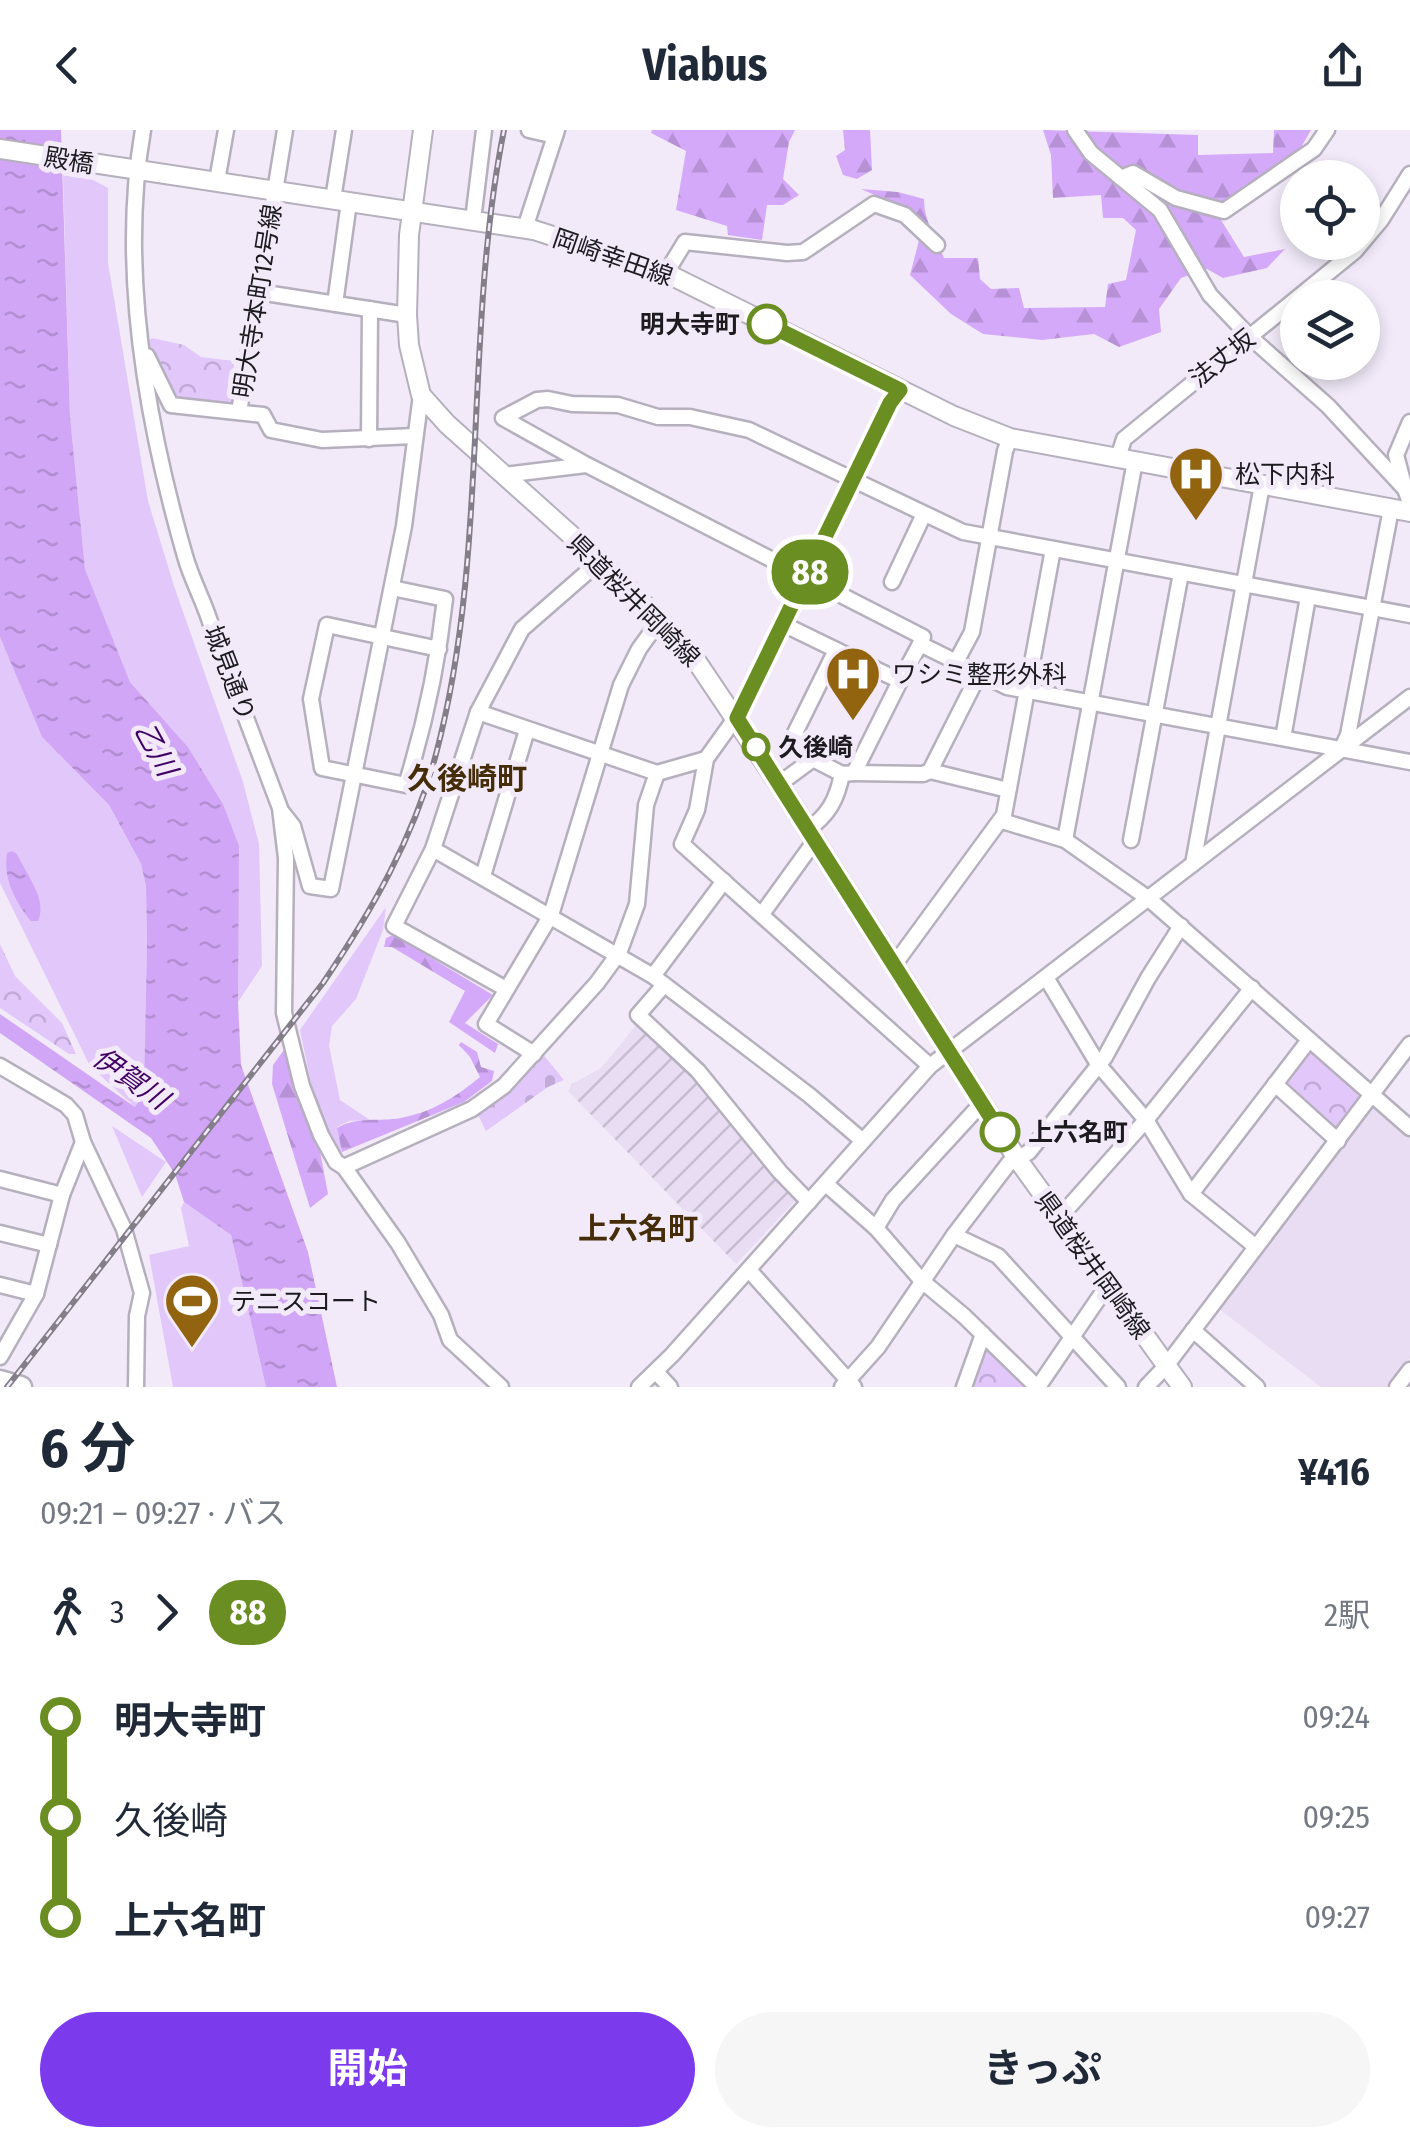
<!DOCTYPE html>
<html lang="ja">
<head>
<meta charset="utf-8">
<style>
  :root { --surface:#fff; --page:#f6f6f7; --text:#1f2937; --muted:#747a83; --accent:#7c3aed }
  body { margin:0; font-family:"Fira Sans Condensed","Noto Sans JP",sans-serif; background:var(--page); color:var(--text); height:100vh; display:flex; flex-direction:column; font-size:38px; white-space:nowrap }
  * { box-sizing:border-box; margin:0 }
  p { font-size:32px; color:var(--muted) }
  .icon { flex:none; width:55px; height:55px; fill:none; stroke:currentColor; stroke-width:2; stroke-linecap:round; stroke-linejoin:round }
  .map { position:relative; height:1257px; overflow:hidden }
  .panel { display:flex; flex-direction:column; background:var(--surface); flex:1 }
  .panel>* { flex:none }
  .badge { padding:0 20px; border-radius:32px; font-size:35px; line-height:65px }
  .tools { position:absolute; left:1280px; top:30px; display:grid; gap:20px }
  .tools a { display:grid; place-items:center; width:100px; height:100px; border-radius:50%; background:var(--surface); box-shadow:0 5px 15px #0003; font-size:50px }
  .map>.badge { position:absolute; translate:-50% -50%; box-shadow:0 0 0 5px #fff }
  .legs { display:flex; align-items:center; gap:15px; height:110px; padding:0 40px; font-size:32px }
  .legs p { margin-inline-start:auto }
  .overview { display:flex; align-items:center; justify-content:space-between; height:170px; padding:0 40px }
  h1 { font-size:55px; font-weight:700; line-height:75px }
  .button { display:flex; gap:20px; margin-top:auto; padding:20px 40px }
  .button a { flex:1; height:115px; border-radius:60px; background:var(--accent); color:#fff; font-size:40px; font-weight:700; line-height:115px; text-align:center }
  .button a+a { background:var(--page); color:var(--text) }
  ul { padding:0 40px; list-style:none }
  li { display:flex; align-items:center; gap:35px; height:100px; font-size:38px }
  li i { display:grid; place-items:center; width:15px; height:100%; margin:0 12px; background:currentColor }
  li i::after { content:''; width:25px; height:25px; margin:-12px; border:8px solid; border-radius:50%; background:var(--surface) }
  li p { margin-inline-start:auto }
  li:first-child i { background:linear-gradient(#0000 50%,currentColor 0) }
  li:last-child i { background:linear-gradient(currentColor 50%,#0000 0) }
  header { display:flex; justify-content:space-between; align-items:center; height:130px; padding:0 40px; background:var(--surface); font-size:45px; font-weight:700 }
  .map>svg:first-child { display:block }
</style>
</head>
<body>
<header><svg class="icon" aria-label="back" viewBox="0 0 24 24"><path d="M15 5l-7 7 7 7"/></svg>Viabus<svg class="icon" aria-label="share" viewBox="0 0 24 24"><path d="M12 15V3M7 8l5-5 5 5M5 13v7h14v-7"/></svg></header>
<div class="map">
<svg width="1410" height="1257" viewBox="0 0 1410 1257">
  <defs>
    <pattern id="industrial-furrows" width="10" height="10" patternUnits="userSpaceOnUse" patternTransform="scale(2.5)"><rect width="10" height="10" fill="#e8ddf3"/><path d="M-1 1l2-2M0 10L10 0M9 11l2-2" fill="none" stroke="#c7bdd0"/></pattern>
    <pattern id="forest-firs" width="22" height="20" patternUnits="userSpaceOnUse" patternTransform="scale(2.5)"><rect width="22" height="20" fill="#d4a9f9"/><path d="M5 1l3.5 6h-7zM16 11l3.5 6h-7z" fill="#b691d5"/></pattern>
    <pattern id="cemetery-stones" width="16" height="16" patternUnits="userSpaceOnUse" patternTransform="scale(2.5)"><rect width="16" height="16" fill="#e2c7fb"/><path d="M2 7V4a2 2 0 0 1 4 0v3zM10 15v-3a2 2 0 0 1 4 0v3z" fill="#c1aad7"/></pattern>
    <pattern id="park-crowns" width="20" height="18" patternUnits="userSpaceOnUse" patternTransform="scale(2.5)"><rect width="20" height="18" fill="#e2c7fb"/><path d="M2 6a3 3 0 1 1 6 0M12 15a3 3 0 1 1 6 0" fill="none" stroke="#c1aad7"/></pattern>
    <pattern id="water-ripples" width="26" height="14" patternUnits="userSpaceOnUse" patternTransform="scale(2.5)"><rect width="26" height="14" fill="#d1a6f6"/><path d="M2 4q2-2 4 0t4 0M15 11q2-2 4 0t4 0" fill="none" stroke="#b38ed3"/></pattern>
  </defs>
  <rect width="100%" height="100%" fill="#f2eaf9"/>
  <path fill="#e8ddf3" d="M 1373,975 L 1410,1007 L 1410,1228 L 1388,1257 L 1321,1257 L 1218,1178 Z"/>
  <path fill="url(#industrial-furrows)" d="M 638,893 L 691,942 L 797,1069 L 736,1134 L 568,961 L 572,954 L 601,938 Z"/>
  <g fill="#e2c7fb">
    <path d="M 63,45 L 93,50 L 108,58 L 108,133 L 148,371 L 175,459 L 243,652 L 259,714 L 262,836 L 238,872 L 238,716 L 223,674 L 188,617 L 130,552 L 85,439 L 70,286 Z"/>
    <path d="M 0,507 L 42,607 L 109,675 L 141,734 L 146,756 L 147,814 L 145,964 L 136,978 L 90,936 L 0,753 Z"/>
    <path d="M 386,777 L 383,800 L 356,869 L 332,896 L 329,916 L 340,970 L 370,990 L 349,991 L 337,997 L 342,1022 L 340,1024 L 315,972 L 300,900 Z"/>
    <path d="M 112,996 L 166,1032 L 142,1067 Z"/>
    <path d="M 184,1072 L 231,1105 L 266,1257 L 173,1257 L 149,1125 L 189,1116 L 181,1078 Z"/>
  </g>
  <g fill="url(#forest-firs)">
    <path d="M 652,0 L 795,0 L 789,12 L 783,49 L 799,65 L 783,75 L 767,75 L 762,110 L 728,105 L 727,96 L 676,80 L 686,21 L 651,3 Z"/>
    <path d="M 843,0 L 870,0 L 872,40 L 857,49 L 843,45 L 836,26 L 845,20 Z"/>
    <path d="M 1043,0 L 1198,5 L 1198,25 L 1273,23 L 1274,0 L 1311,0 L 1295,28 L 1221,90 L 1244,127 L 1285,119 L 1267,138 L 1223,148 L 1207,139 L 1181,148 L 1159,179 L 1161,202 L 1119,217 L 1094,204 L 1042,210 L 983,204 L 951,184 L 910,145 L 923,95 L 904,78 L 861,59 L 898,62 L 924,69 C 924,92 936,106 944,128 L 978,128 L 980,149 L 991,159 L 1019,158 L 1024,178 L 1105,177 L 1108,154 L 1126,150 L 1136,100 L 1123,88 L 1103,88 L 1101,65 L 1053,68 L 1051,25 Z"/>
    <path d="M 393,805 L 493,865 L 465,893 L 498,914 L 495,923 L 449,892 L 465,861 L 392,817 L 384,817 L 386,808 Z"/>
    <path d="M 461,912 L 477,922 L 481,937 L 494,941 L 492,951 L 464,972 L 342,1022 L 337,998 C 357,986 379,992 401,988 C 432,982 456,967 480,947 L 470,927 L 459,915 Z"/>
    <path d="M 286,917 L 319,1016 L 328,1064 L 310,1078 L 272,954 L 273,935 Z"/>
  </g>
  <path fill="url(#cemetery-stones)" d="M 542,923 L 564,950 L 548,957 L 486,1001 L 476,981 Z"/>
  <g fill="url(#park-crowns)">
    <path d="M 152,208 L 184,215 L 201,227 L 234,231 L 233,278 L 170,270 L 147,212 Z"/>
    <path d="M 0,814 L 15,846 L 62,893 L 76,924 L 69,924 L 0,878 Z"/>
    <path d="M 1308,918 L 1362,969 L 1336,1003 L 1282,951 Z"/>
    <path d="M 988,1216 L 1029,1257 L 969,1257 L 984,1217 Z"/>
  </g>
  <g fill="url(#water-ripples)">
    <path d="M 0,0 L 61,0 L 70,286 L 85,439 L 130,552 L 188,617 L 223,674 L 239,716 L 238,872 L 241,935 L 308,1122 L 337,1257 L 266,1257 L 231,1105 L 184,1072 L 175,1044 L 151,1008 L 0,903 L 0,884 L 135,977 L 144,964 L 147,814 L 146,756 L 141,734 L 109,675 L 42,607 L 0,507 Z"/>
    <path d="M 12,721 L 17,724 C 26,744 48,770 38,791 L 31,791 C 15,772 3,748 7,723 Z"/>
  </g>
  <g fill="none" stroke-linecap="round" stroke-linejoin="round">
    <g stroke="#b6afbd" stroke-width="19">
      <g id="minor">
        <path d="M 143,0 C 119,137 147,294 185,426 C 192,451 205,473 212,498 L 280,678 L 286,728 L 284,883 L 302,956 L 321,1005 L 336,1032 L 344,1037 L 398,1113 L 441,1185 L 450,1210 L 501,1257"/>
        <path d="M 529,0 L 555,6"/>
        <path d="M 1075,0 L 1091,23 L 1160,80 L 1210,165 L 1249,206 L 1328,276 L 1405,359 L 1410,373"/>
        <path d="M 1121,48 L 1133,43 L 1176,68 L 1224,81 L 1314,19 L 1327,0"/>
        <path d="M 217,51 L 226,0"/>
        <path d="M 333,69 L 344,0"/>
        <path d="M 473,90 L 484,0"/>
        <path d="M 525,98 L 557,0"/>
        <path d="M 666,143 L 685,112 L 787,123 L 803,122 L 874,74 L 905,85 L 937,115"/>
        <path d="M 259,162 L 407,185"/>
        <path d="M 335,174 L 349,72"/>
        <path d="M 147,226 L 171,275 L 263,285 L 271,300 L 322,310 L 415,306"/>
        <path d="M 900,260 L 890,273 L 744,576 L 706,629 L 697,680 L 682,714 L 930,936"/>
        <path d="M 239,282 L 285,0"/>
        <path d="M 369,309 L 370,179"/>
        <path d="M 1118,328 L 1124,309 L 1355,121 L 1381,90 L 1410,44"/>
        <path d="M 504,345 L 586,335"/>
        <path d="M 1405,359 L 1396,325 L 1410,292"/>
        <path d="M 600,431 L 522,499 L 478,582 L 657,643 L 706,629"/>
        <path d="M 892,452 L 924,384"/>
        <path d="M 392,458 L 445,469 C 438,532 425,594 406,655 L 322,638 L 311,569 L 327,495 L 439,519"/>
        <path d="M 1410,485 L 963,402 L 749,300 L 690,287 L 658,287 L 618,275 L 572,274 L 548,269 L 537,270 L 503,288 L 587,335 L 923,507 L 920,514 L 1007,557 L 1410,632"/>
        <path d="M 956,532 L 972,502 L 1005,321 L 1010,308"/>
        <path d="M 900,551 L 920,514"/>
        <path d="M 1283,608 L 1308,467"/>
        <path d="M 1342,618 L 1348,605 L 1391,379"/>
        <path d="M 813,629 L 795,603 L 836,520"/>
        <path d="M 930,641 L 1008,660"/>
        <path d="M 854,643 L 923,644 L 930,641 L 979,544"/>
        <path d="M 779,654 L 813,629 L 842,644 L 854,643 L 900,551 L 785,495"/>
        <path d="M 282,682 L 293,696 L 310,756 L 331,759 L 404,396 L 421,265"/>
        <path d="M 1002,691 L 1065,710 L 1149,769 L 1410,998"/>
        <path d="M 807,700 C 829,685 837,669 842,644"/>
        <path d="M 1065,710 L 1135,331"/>
        <path d="M 1131,710 L 1181,443"/>
        <path d="M 433,719 L 478,582"/>
        <path d="M 1193,734 L 1262,355"/>
        <path d="M 483,746 L 527,600"/>
        <path d="M 762,784 L 814,712"/>
        <path d="M 894,835 L 1004,685 L 1053,419"/>
        <path d="M 653,846 L 724,751"/>
        <path d="M 1047,849 L 1098,934 L 1146,990 L 1191,1064 L 1256,1117"/>
        <path d="M 664,855 L 638,885 L 698,941 L 780,1042 L 809,1072"/>
        <path d="M 506,859 L 394,796 L 433,719 L 653,846 L 809,965 L 863,1011"/>
        <path d="M 534,924 L 486,894 L 551,785 L 621,555 L 639,519 L 660,490"/>
        <path d="M 0,936 L 66,975 L 75,985 L 83,1012 L 124,1099 L 142,1163 L 137,1186 L 136,1257"/>
        <path d="M 1275,954 L 1338,1011"/>
        <path d="M 344,1037 L 472,979 L 504,956 L 597,853 L 619,823 L 637,774 L 646,675 L 657,643"/>
        <path d="M 0,1049 L 62,1065"/>
        <path d="M 826,1054 L 876,1098 L 922,1151 L 964,1186 L 1037,1257"/>
        <path d="M 1191,1064 L 1309,910"/>
        <path d="M 1059,1088 L 1146,990 L 1252,858"/>
        <path d="M 876,1098 L 893,1070 L 982,973"/>
        <path d="M 0,1103 L 49,1115"/>
        <path d="M 954,1105 L 998,1126 L 1118,1257"/>
        <path d="M 749,1140 L 854,1257"/>
        <path d="M 0,1155 L 36,1164"/>
        <path d="M 1193,1200 L 1257,1257"/>
        <path d="M 0,1227 L 36,1164 L 62,1065 L 83,1012"/>
        <path d="M 656,1242 L 670,1257"/>
        <path d="M 639,1257 L 672,1225 L 930,936 L 1410,567"/>
        <path d="M 842,1257 L 878,1217 L 954,1105 L 1009,1033 L 1029,1022 L 1105,927 L 1148,848 L 1181,796"/>
        <path d="M 964,1257 L 983,1204"/>
        <path d="M 1038,1257 L 1107,1156"/>
        <path d="M 1146,1257 L 1166,1236 L 1410,914"/>
        <path d="M 1397,1257 L 1410,1240"/>
      </g>
    </g>
    <g stroke="#b6afbd" stroke-width="22">
      <g id="major">
        <path d="M 423,0 L 409,105 L 407,185 L 409,215 L 421,265 L 447,294 L 600,431 L 660,490 L 697,532 L 779,654 L 1018,1030 L 1182,1257"/>
        <path d="M 0,19 L 534,100 L 666,143 L 954,286 L 1010,308 L 1410,382"/>
      </g>
    </g>
    <g stroke="#b6afbd" stroke-width="25">
      <path id="highway" d="M 0,1251 L 21,1257"/>
    </g>
    <use href="#minor" stroke="#fff" stroke-width="14"/>
    <use href="#major" stroke="#fff" stroke-width="18"/>
    <use href="#highway" stroke="#fff" stroke-width="20"/>
    <g stroke="#837e88" stroke-width="6">
      <path id="rail" d="M 7,1257 L 323,853 C 371,782 414,708 436,624 C 490,420 463,205 504,0"/>
    </g>
    <use href="#rail" stroke="#f2eaf9" stroke-width="2.5" stroke-dasharray="8" stroke-linecap="butt"/>
  </g>
  <g fill="none" stroke-linecap="round" stroke-linejoin="round">
    <g stroke="#fff" stroke-width="22">
      <path id="line-1" d="M 767,194 L 900,260 L 890,273 L 737,588 L 1000,1002"/>
    </g>
    <use href="#line-1" stroke="#6b8e23" stroke-width="15"/>
  </g>
  <defs>
    <g id="hospital-pin" transform="scale(2.875)"><path d="M0 17L-7.5 6A9.5 9.5 0 1 1 7.5 6Z" fill="#926410" stroke="#f2eaf9"/><path d="M-5-5h3v3.5h4V-5h3V5h-3V1.5h-4V5h-3Z" fill="#fff"/></g>
    <g id="stadium-pin" transform="scale(2.875)"><path d="M0 17L-7.5 6A9.5 9.5 0 1 1 7.5 6Z" fill="#926410" stroke="#f2eaf9"/><path d="M0-5a6.5 5 0 1 0 0 10a6.5 5 0 1 0 0-10ZM-3.5-1.8h7v3.6h-7Z" fill="#fff"/></g>
  </defs>
  <g fill-rule="evenodd">
    <use href="#hospital-pin" x="1196" y="344"/>
    <use href="#hospital-pin" x="853" y="544"/>
    <use href="#stadium-pin" x="192" y="1171"/>
  </g>
  <g fill="#fff" stroke="#6b8e23" stroke-width="5">
    <circle cx="767" cy="194" r="18"/>
    <circle cx="756" cy="617" r="12"/>
    <circle cx="1000" cy="1002" r="18"/>
  </g>
  <g text-anchor="middle" stroke-width="10" stroke-linejoin="round" paint-order="stroke">
    <g font-size="25" fill="#1d1b20" stroke="#f2eaf9">
      <text transform="translate(69 30) rotate(9)" y="9">殿橋</text>
      <text transform="translate(613 127) rotate(19)" y="9">岡崎幸田線</text>
      <text transform="translate(257 171) rotate(-81)" y="9">明大寺本町12号線</text>
      <text transform="translate(1222 228) rotate(-39)" y="9">法丈坂</text>
      <text transform="translate(634 470) rotate(45)" y="9">県道桜井岡崎線</text>
      <text transform="translate(230 543) rotate(69)" y="9">城見通り</text>
      <text transform="translate(1093 1135) rotate(54)" y="9">県道桜井岡崎線</text>
    </g>
    <g font-size="25" font-weight="bold" fill="#1d1b20" stroke="#f2eaf9" text-anchor="start">
      <text x="740" y="203" text-anchor="end">明大寺町</text>
      <text x="778" y="626">久後崎</text>
      <text x="1028" y="1011">上六名町</text>
    </g>
    <g font-size="25" fill="#1d1b20" stroke="#f2eaf9" text-anchor="start">
      <text x="1235" y="353">松下内科</text>
      <text x="892" y="553">ワシミ整形外科</text>
      <text x="231" y="1180">テニスコート</text>
    </g>
    <g font-size="28" font-style="italic" fill="#410063" stroke="#f2eaf9">
      <text transform="translate(156 619) rotate(61)" y="10">乙川</text>
      <text transform="translate(131 948) rotate(35)" y="10">伊賀川</text>
    </g>
    <g font-size="30" font-weight="bold" fill="#442d08" stroke="#f2eaf9">
      <text x="467" y="659">久後崎町</text>
      <text x="638" y="1109">上六名町</text>
    </g>
  </g>
</svg>
<div class="tools">
<a><svg class="icon" aria-label="locate" viewBox="0 0 24 24"><circle cx="12" cy="12" r="6"/><path d="M12 2v4M12 18v4M2 12h4M18 12h4"/></svg></a>
<a><svg class="icon" aria-label="layers" viewBox="0 0 24 24"><path d="M12 4l9 5-9 5-9-5zM3 14l9 5 9-5"/></svg></a>
</div>
<b class="badge" style="left:810px;top:442px;background:#6b8e23;color:#fff">88</b>
</div>
<section class="panel">
<div class="overview"><div><h1>6 分</h1><p>09:21 – 09:27 · バス</p></div><b>¥416</b></div>
<div class="legs"><svg class="icon" aria-label="walk" viewBox="0 0 24 24"><circle cx="13" cy="4" r="2"/><path d="M13 8l-2 6 4 7M11 14l-3 7M7 12l3-4h3l4 4"/></svg>3<svg class="icon" aria-label="forward" viewBox="0 0 24 24"><path d="M9 5l7 7-7 7"/></svg><b class="badge" style="background:#6b8e23;color:#fff">88</b><p>2駅</p></div>
<ul>
<li><i style="color:#6b8e23"></i><b>明大寺町</b><p>09:24</p></li>
<li><i style="color:#6b8e23"></i><span>久後崎</span><p>09:25</p></li>
<li><i style="color:#6b8e23"></i><b>上六名町</b><p>09:27</p></li>
</ul>
<div class="button"><a>開始</a><a>きっぷ</a></div>
</section>
</body>
</html>
